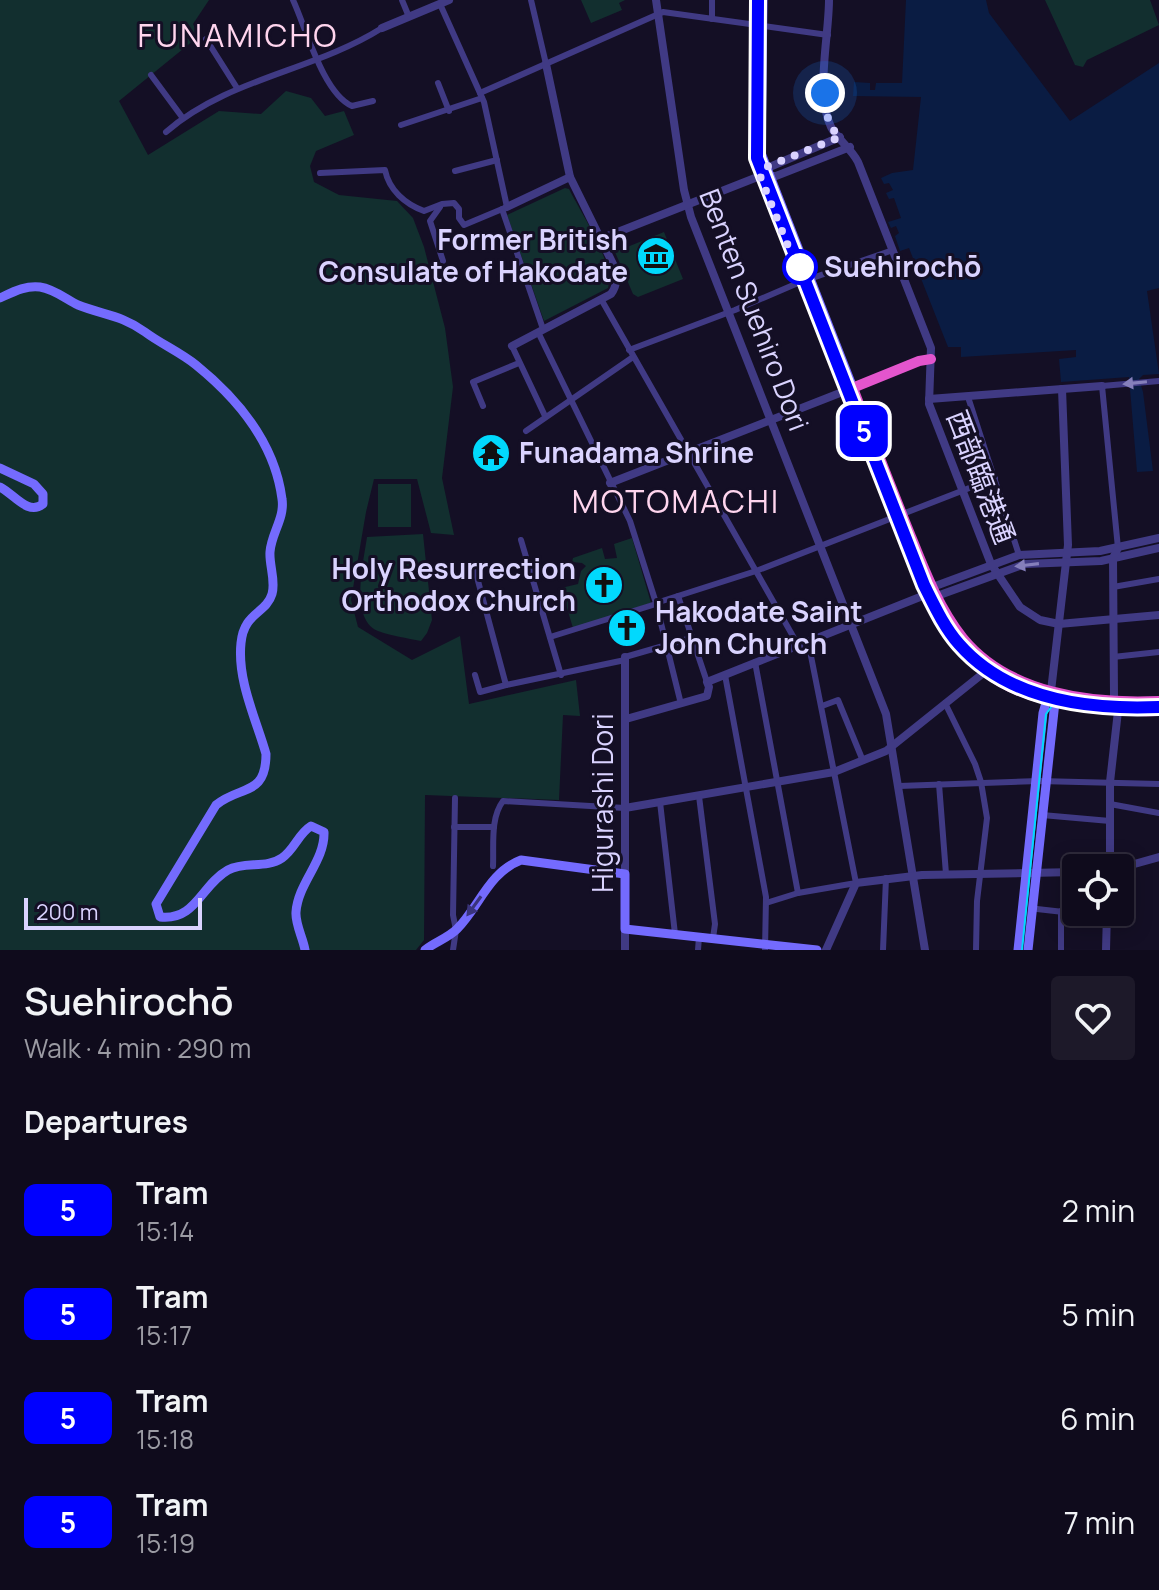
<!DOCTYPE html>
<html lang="en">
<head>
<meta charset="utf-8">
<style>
  :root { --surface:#0f0b1c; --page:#1d1929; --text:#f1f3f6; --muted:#9b9ba3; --line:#2f2b3b }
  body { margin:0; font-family:Manrope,"Noto Sans JP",sans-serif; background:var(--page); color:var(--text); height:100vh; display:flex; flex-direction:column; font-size:30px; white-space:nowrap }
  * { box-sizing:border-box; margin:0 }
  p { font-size:26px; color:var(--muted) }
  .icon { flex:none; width:44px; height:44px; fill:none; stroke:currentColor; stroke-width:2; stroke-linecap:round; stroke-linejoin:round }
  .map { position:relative; height:950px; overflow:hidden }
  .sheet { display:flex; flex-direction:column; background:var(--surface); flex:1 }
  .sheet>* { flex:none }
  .badge { padding:0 16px; border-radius:12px; font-size:28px; line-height:52px }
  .fabs { position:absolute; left:1062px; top:854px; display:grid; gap:16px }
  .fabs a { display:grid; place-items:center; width:72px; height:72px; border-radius:8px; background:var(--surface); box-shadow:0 4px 20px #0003,0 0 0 2px var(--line); font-size:40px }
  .scale { position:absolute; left:24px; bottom:20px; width:178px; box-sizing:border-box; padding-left:8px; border:4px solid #dad3ff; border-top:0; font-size:22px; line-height:28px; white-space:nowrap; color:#dad3ff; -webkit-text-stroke:6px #140f25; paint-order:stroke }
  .you { position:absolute; width:40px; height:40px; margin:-20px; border:6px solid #fff; border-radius:50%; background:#1a73e8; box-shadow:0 0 0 12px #1a73e833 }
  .map>.badge { position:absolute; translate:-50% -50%; box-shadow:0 0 0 4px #fff }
  h2 { padding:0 24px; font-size:30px; line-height:72px }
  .round { display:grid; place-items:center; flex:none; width:84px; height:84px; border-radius:8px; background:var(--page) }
  .overview { display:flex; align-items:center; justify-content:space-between; height:136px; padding:0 24px }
  h1 { font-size:38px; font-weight:600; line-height:60px }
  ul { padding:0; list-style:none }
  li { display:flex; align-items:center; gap:24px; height:104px; padding:0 24px }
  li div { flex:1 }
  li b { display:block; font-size:30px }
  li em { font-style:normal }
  li .badge { min-width:88px; font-weight:700; text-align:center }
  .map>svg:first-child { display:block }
</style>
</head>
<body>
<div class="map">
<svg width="1159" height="950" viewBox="0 0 1159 950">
  <rect width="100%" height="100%" fill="#140f25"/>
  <g fill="#122f2f">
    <path d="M 0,0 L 209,0 L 193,24 L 199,36 L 119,101 L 148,155 L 219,111 L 261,114 L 286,91 L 311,98 L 325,116 L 344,111 L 354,135 L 316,151 L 310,166 L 314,182 L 339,195 L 397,201 L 413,218 L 424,247 L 445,328 L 453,387 L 442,478 L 454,535 L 431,533 L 417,479 L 374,479 L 366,512 L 351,600 L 358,627 L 412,660 L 460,636 L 469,704 L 576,680 L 580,716 L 563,715 L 559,800 L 425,795 L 424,940 L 416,950 L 0,950 Z"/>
    <path d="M 581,0 L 625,0 L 619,3 L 622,10 L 591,23 Z"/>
    <path d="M 1045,0 L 1150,0 L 1159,25 L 1087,60 L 1083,67 L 1075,65 Z"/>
    <path d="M 565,188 L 569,189 C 581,213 615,263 608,288 L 544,321 L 507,215 Z"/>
    <path d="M 664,232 L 683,279 L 638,297 L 633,294 L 615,252 Z"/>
    <rect x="378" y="484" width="33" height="43"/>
    <path d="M 423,534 L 432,620 L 427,633 L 421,641 C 407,638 391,636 378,631 C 349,619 364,560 367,537 Z"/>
    <path d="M 632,538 L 651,603 L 573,628 L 561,588 L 578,584 L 581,571 L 586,566 L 582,563 L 572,562 L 573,558 L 602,548 L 605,559 L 617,558 L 614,544 Z"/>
  </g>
  <path fill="#0a1c43" d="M 906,0 L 986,0 L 989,13 L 1070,121 L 1159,63 L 1159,288 L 1147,291 L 1159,374 L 1143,375 L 1139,379 L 1143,392 L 1153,471 L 1137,472 L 1129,377 L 1061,382 L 1059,359 L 1076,357 L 1076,350 L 961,357 L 961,347 L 948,347 L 909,248 L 900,251 L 895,236 L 899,233 L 896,226 L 891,228 L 888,222 L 901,218 L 894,198 L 889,199 L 886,193 L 893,190 L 889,183 L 884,184 L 881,178 L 892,173 L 913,170 L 921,97 L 853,96 L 854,82 L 870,83 L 870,90 L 875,90 L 876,83 L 902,83 Z"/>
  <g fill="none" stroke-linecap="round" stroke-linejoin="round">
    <g stroke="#403a84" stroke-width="6">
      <path d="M 293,0 C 306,28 323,93 352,106 L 373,101"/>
      <path d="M 402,0 L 409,17"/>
      <path d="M 531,0 L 546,64"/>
      <path d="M 712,0 L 712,19"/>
      <path d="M 206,39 L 237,88"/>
      <path d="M 151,75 L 182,117"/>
      <path d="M 438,83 L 449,111"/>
      <path d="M 480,93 L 663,12 L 828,35"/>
      <path d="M 401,125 L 482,98"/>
      <path d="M 166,132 C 228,78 314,71 382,28"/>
      <path d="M 455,171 L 497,160"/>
      <path d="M 320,173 L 385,170 C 389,190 405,204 424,211 L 442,204 L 454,203 L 459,209 L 459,218 L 464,225 L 507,207 L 484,102 L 440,4"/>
      <path d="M 440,207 L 430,221 L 443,261"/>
      <path d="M 502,209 L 543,329"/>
      <path d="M 601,299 L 798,645"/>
      <path d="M 538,332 L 630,521 L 656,603 L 681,704"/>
      <path d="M 512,346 L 545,416"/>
      <path d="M 629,350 L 735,310 L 798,283 L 893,250"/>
      <path d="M 968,397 L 1019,555"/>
      <path d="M 483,406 L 473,382 L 519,363"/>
      <path d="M 526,431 L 633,357"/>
      <path d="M 521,540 L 561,675"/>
      <path d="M 1118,548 L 1102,386 L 1159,381"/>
      <path d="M 474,566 L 506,685 L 625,660"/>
      <path d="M 1113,587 L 1159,579"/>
      <path d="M 678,596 L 707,682"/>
      <path d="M 656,603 L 756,571 L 995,478"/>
      <path d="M 550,637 L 656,604"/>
      <path d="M 625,657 L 691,638"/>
      <path d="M 1113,657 L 1159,652"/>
      <path d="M 755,662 L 798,893"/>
      <path d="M 475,675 L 480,692 L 506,685"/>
      <path d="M 725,675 L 766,897 L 765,950"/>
      <path d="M 945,703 L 975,764 L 981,782 L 987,818 L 977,901 L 976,950"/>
      <path d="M 822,706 L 838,700 L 863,761"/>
      <path d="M 939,784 L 946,874"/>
      <path d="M 899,786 L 1039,781 L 1159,784"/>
      <path d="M 699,796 L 715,924 L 713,938"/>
      <path d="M 660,802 L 675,934"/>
      <path d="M 1110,804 L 1159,813"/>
      <path d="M 1042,815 L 1110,821"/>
      <path d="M 454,827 L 494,827"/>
      <path d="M 493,866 C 494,846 490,818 503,801 L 625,808"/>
      <path d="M 766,903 L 798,893 L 856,883 L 808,641"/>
      <path d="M 1037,909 L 1099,916"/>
      <path d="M 453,950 L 456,930 L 453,915 L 455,798"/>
      <path d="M 698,950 L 699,937"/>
      <path d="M 883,950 L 886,878"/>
      <path d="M 1061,950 L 1061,911"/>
    </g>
    <g stroke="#403a84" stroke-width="8">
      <path d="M 656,0 L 684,190 L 691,217 L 886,714 L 925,950"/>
      <path d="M 829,0 C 829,36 815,95 831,127 C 838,140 851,148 858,162 L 931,348 L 929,404 L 991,564 L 1020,607 L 1040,620 L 1059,624 L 1159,615"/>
      <path d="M 382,28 L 449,0"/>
      <path d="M 546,64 L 570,177"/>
      <path d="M 765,169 L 840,137"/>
      <path d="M 507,207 L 570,177 L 614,266 C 616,277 618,285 611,294 L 512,346"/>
      <path d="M 600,239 L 760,176 L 776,176 L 850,147"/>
      <path d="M 929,399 L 1102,386"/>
      <path d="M 610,483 L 845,391"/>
      <path d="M 930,588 L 1019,555 L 1100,551 L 1159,538"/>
      <path d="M 1051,691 L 1068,545 L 1062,389"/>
      <path d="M 626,719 L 707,696 L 709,687 L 707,682 L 920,597 L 937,596 L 1025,564 L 1101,561 L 1159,548"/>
      <path d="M 625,808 L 834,772 L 886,751 L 986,671"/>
      <path d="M 1110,868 L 1110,782 L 1118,711 L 1114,696 L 1113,558 L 1118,548"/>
      <path d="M 1120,868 L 1159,857"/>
      <path d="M 625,874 L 625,657"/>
      <path d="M 625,950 L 625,929"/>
      <path d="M 826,950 L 856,883 L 922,875 L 1076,872"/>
      <path d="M 1106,950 L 1107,912"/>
    </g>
    <g stroke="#746bfe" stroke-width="9">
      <path d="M 756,0 L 754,159 L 845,391"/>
      <path d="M 763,0 L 761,153 L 853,388"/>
      <path d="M 0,298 C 13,292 26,285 40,287 C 54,289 66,299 78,305 C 103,315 122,315 145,332 C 161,344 180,352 196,365 C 238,399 275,444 282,499 C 285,518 271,534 270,552 C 269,565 276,581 272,594 C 266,614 244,612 241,643 C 237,680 256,719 266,754 C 266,797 240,785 216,805 L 156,904 L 160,917 C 196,921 201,885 228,870 C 245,861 266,869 282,858 C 295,849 298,834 311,826 L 324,832 C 325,861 298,883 296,912 C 295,924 303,938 305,950"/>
      <path d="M 0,468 L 34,484 L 43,494 L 43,504 C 28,516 14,494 0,487"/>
      <path d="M 425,950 C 435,942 448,938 457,929 C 479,907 489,872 521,860 L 625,874 L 625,929 L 817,950"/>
      <path d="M 1018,950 L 1043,713 L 1048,696"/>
      <path d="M 1028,950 L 1055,702 L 1053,698"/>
    </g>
    <g stroke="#e355cd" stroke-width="10">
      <path d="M 931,359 L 919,361 L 845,391 C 862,432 878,474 894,516 C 919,580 943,655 1010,687 C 1055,708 1110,712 1159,711"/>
      <path d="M 853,388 C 870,433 888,479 906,524 C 922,563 936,604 963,638 C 1009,694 1091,704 1159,701"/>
    </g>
    <g stroke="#01d9fd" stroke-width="2">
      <path d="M 758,0 L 757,158 L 933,602 C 941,617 948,631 959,644 C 1008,700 1089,710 1159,707"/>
      <path d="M 1022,950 L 1046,714 L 1055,702 L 1066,698"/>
    </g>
  </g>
  <defs><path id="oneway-solid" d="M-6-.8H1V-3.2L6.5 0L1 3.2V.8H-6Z" transform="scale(2)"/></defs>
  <g fill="#857fbb">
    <use href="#oneway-solid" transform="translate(1135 383) rotate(174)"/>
    <use href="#oneway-solid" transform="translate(1027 565) rotate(173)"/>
  </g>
  <use fill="#3a347c" href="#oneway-solid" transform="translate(474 906) rotate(126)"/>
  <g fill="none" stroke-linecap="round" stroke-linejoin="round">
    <g stroke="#fff" stroke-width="18">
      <path id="line" d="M 758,0 L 757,158 L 924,585 C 934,605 944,627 959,644 C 1008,700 1089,710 1159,707"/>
    </g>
    <use href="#line" stroke="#00f" stroke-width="12"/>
    <path stroke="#dad3ff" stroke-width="8" stroke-dasharray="0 14.4" d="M 800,267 L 800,276 L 760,176 L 766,167 L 840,137 C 827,126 825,109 825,93"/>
  </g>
  <defs>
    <g id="museum-disc" transform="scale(2)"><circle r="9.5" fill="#01d9fd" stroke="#140f25"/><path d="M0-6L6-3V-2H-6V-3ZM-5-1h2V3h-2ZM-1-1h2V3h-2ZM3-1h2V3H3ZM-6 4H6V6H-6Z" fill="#111"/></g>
    <g id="temple-disc" transform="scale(2)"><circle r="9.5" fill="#01d9fd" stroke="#140f25"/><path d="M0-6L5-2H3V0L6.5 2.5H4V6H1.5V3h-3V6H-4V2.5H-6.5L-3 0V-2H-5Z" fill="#111"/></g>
    <g id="church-disc" transform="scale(2)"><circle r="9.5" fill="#01d9fd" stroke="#140f25"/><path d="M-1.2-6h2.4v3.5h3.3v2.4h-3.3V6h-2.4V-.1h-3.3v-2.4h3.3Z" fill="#111"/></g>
  </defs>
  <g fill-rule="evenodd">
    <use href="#museum-disc" x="656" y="256"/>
    <use href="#temple-disc" x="491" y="453"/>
    <use href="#church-disc" x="604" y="585"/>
    <use href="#church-disc" x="627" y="628"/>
  </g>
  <circle fill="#fff" stroke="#00f" stroke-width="4" cx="800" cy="267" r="16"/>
  <g text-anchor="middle" stroke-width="6" stroke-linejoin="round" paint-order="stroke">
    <g font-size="28" font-weight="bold" fill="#dad3ff" stroke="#140f25" text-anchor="end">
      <text x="628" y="250">Former British<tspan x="628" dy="32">Consulate of Hakodate</tspan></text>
      <text x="519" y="463" text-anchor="start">Funadama Shrine</text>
      <text x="576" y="579">Holy Resurrection<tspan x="576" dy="32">Orthodox Church</tspan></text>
      <text x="655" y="622" text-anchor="start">Hakodate Saint<tspan x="655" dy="32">John Church</tspan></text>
    </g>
    <g font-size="28" font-weight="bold" fill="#dad3ff" stroke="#140f25" text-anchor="start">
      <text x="824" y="277">Suehirochō</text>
    </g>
    <g font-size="28" fill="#dad3ff" stroke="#140f25">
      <text transform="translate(754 310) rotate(69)" y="10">Benten Suehiro Dori</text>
      <text transform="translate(981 477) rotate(69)" y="10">西部臨港通</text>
      <text transform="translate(603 803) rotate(-90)" y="10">Higurashi Dori</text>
    </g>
    <g font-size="32" letter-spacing="2" fill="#ffd5ee" stroke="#140f25">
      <text x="238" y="47">FUNAMICHO</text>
      <text x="676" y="513">MOTOMACHI</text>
    </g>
  </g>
</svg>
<div class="fabs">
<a><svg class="icon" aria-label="locate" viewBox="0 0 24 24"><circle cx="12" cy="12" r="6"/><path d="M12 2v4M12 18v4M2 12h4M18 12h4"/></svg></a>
</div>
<div class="scale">200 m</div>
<div class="you" style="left:825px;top:93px"></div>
<b class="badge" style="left:864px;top:431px;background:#00f;color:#fff">5</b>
</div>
<section class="sheet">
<div class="overview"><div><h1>Suehirochō</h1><p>Walk · 4 min · 290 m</p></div><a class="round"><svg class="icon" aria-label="heart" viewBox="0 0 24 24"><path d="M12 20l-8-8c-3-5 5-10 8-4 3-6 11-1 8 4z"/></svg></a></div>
<h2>Departures</h2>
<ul>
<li><span class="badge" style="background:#00f;color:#fff">5</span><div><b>Tram</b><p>15:14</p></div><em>2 min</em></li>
<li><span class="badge" style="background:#00f;color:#fff">5</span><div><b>Tram</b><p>15:17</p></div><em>5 min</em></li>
<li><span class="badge" style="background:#00f;color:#fff">5</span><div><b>Tram</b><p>15:18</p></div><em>6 min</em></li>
<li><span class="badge" style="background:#00f;color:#fff">5</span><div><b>Tram</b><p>15:19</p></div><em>7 min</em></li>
</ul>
</section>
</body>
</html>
